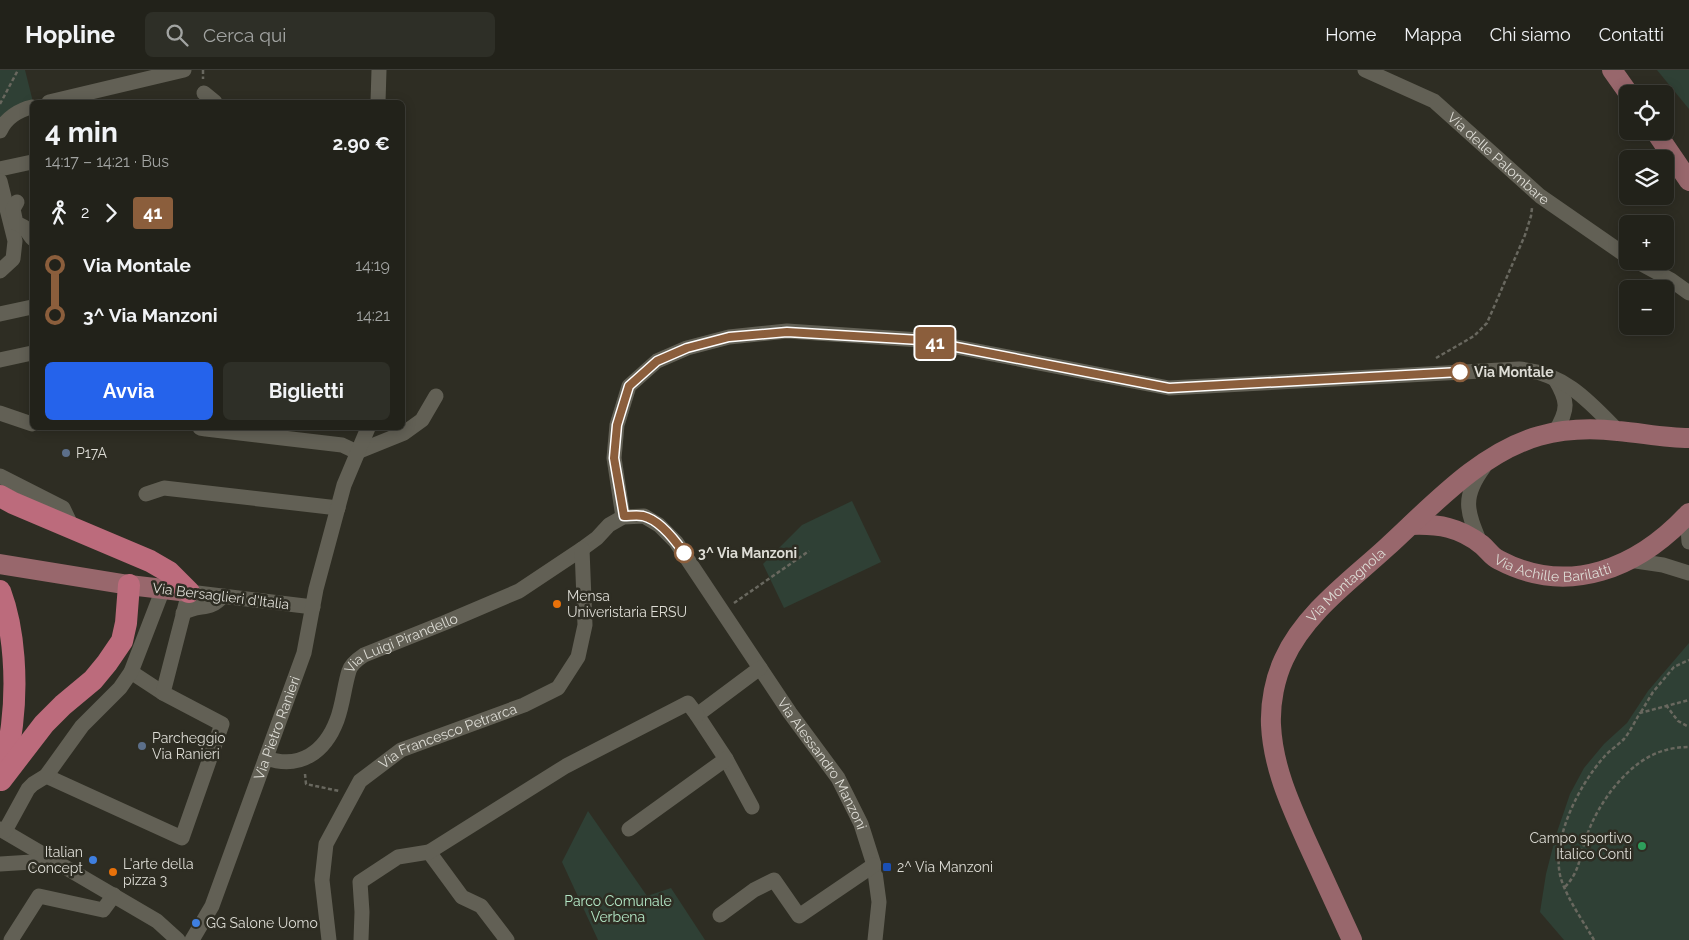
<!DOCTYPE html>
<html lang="it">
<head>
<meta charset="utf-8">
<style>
  :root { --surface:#22221a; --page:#2e2f27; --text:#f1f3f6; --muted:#a2a4a2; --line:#3f3f39; --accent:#2563eb }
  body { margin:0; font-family:Raleway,sans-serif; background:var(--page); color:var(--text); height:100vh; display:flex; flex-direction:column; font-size:19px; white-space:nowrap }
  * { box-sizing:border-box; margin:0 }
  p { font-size:16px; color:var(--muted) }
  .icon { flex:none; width:28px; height:28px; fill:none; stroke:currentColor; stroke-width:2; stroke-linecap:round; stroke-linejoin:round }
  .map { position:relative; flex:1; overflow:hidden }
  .side { position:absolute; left:30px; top:30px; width:375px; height:330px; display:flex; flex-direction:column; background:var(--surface); border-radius:8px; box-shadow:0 2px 12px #0003,0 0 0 1px var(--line) }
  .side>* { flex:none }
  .badge { padding:0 10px; border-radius:4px; font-size:18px; line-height:32px }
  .tools { position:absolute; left:1619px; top:15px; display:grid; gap:10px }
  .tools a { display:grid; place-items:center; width:55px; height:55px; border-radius:8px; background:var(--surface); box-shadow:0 2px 12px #0003,0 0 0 1px var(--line); font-size:25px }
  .map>.badge { position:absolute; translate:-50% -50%; box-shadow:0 0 0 2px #fff }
  .legs { display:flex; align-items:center; gap:8px; height:55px; padding:0 15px; font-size:16px }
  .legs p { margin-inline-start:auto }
  .head { display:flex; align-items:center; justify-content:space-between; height:85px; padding:0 15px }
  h1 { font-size:28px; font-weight:700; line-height:38px }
  .button { display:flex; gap:10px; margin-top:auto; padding:10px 15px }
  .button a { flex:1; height:58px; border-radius:8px; background:var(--accent); color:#fff; font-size:20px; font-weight:700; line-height:58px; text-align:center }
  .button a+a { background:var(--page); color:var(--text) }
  ul { padding:0 15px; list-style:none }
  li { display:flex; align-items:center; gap:18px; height:50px; font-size:19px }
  li i { display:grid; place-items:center; width:8px; height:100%; margin:0 6px; background:currentColor }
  li i::after { content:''; width:12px; height:12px; margin:-6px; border:4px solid; border-radius:50%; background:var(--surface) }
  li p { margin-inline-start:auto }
  li:first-child i { background:linear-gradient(#0000 50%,currentColor 0) }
  li:last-child i { background:linear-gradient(currentColor 50%,#0000 0) }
  header { display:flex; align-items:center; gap:30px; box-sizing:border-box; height:70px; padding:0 25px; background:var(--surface); border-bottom:1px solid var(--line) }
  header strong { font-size:24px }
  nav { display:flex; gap:28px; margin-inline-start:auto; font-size:18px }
  .search { width:350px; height:45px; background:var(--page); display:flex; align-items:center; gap:12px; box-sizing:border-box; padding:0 18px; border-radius:8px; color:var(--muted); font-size:19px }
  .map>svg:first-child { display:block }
</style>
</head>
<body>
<header>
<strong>Hopline</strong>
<div class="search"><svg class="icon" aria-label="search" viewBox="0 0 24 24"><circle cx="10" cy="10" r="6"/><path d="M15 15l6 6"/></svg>Cerca qui</div>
<nav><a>Home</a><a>Mappa</a><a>Chi siamo</a><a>Contatti</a></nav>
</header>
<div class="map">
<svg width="1689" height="870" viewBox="0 0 1689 870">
  <rect width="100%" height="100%" fill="#2e2d23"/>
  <g fill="#2f4035">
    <path d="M 0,0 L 25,0 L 33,32 L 0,51 Z"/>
    <path d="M 1657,0 L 1689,0 L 1689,39 Z"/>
    <path d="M 852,431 L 881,492 L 784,538 L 763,494 L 802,455 Z"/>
    <path d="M 1689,573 L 1689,870 L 1564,870 L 1540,842 L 1546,804 L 1556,765 L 1570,724 L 1584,698 L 1604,674 L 1627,653 L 1648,621 Z"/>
    <path d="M 588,741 L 647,826 L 671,818 L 705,870 L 598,870 L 562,792 Z"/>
  </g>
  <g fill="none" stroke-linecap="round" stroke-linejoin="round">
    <g stroke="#69685f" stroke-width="2.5" stroke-dasharray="4 2.5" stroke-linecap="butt">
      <path d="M 203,0 L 203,9"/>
      <path d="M 0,34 L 18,0"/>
      <path d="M 1436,288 L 1474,266 L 1487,253 L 1525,165 L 1531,146 L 1532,138"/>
      <path d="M 734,533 L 809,481"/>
      <path d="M 1666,635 L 1678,651 L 1689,657"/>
      <path d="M 1641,642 L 1653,622 L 1674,597 L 1689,590"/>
      <path d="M 305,704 L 306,714 L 339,721"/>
      <path d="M 1565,817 C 1580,801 1579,788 1586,768 C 1597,734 1629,689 1666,680 C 1673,678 1681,677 1689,677"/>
      <path d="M 1594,870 C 1583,851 1568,830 1561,809 C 1550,771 1579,715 1604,687 C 1610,680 1618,675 1624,669 C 1630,662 1635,651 1640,643 L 1689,630"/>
    </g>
    <g stroke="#626055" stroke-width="15">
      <path id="s1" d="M 1365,0 L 1434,31 L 1540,126 L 1628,187"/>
      <path d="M 204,23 L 215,32"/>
      <path d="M 49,32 L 184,0"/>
      <path d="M 378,32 L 379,0"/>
      <path d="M 0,61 C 6,48 19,40 32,37"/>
      <path d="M 0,99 L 32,92"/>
      <path d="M 0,111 L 15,171 L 13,189 L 0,201"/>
      <path d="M 17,132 L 13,139 L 16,153 L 24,157 L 32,168"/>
      <path d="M 1636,191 L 1671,210 L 1689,223"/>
      <path d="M 0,244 L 32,237"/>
      <path d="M 0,290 L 32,283"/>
      <path d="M 0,343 L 32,354"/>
      <path d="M 200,358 L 206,359 L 342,375 L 357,382"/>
      <path d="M 1555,362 C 1569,339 1568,331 1555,309"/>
      <path d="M 357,382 L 404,363 L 422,350 L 436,326"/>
      <path d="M 0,406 L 63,438 L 73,459"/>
      <path d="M 146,424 L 164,418 L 338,438"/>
      <path d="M 1687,445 L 1689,472"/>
      <path d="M 623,447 L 614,388 L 617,355 L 629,316 L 657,291 L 687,278 L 729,267 L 787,261 L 920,270 L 1169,318 L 1519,299 C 1564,303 1588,330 1618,361"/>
      <path d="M 1481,475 C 1467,441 1461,428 1484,397"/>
      <path d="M 1629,490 L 1663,495 L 1689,503"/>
      <path d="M 183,543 C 200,533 209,542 223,526"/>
      <path d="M 131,602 L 163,623"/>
      <path id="s2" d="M 266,688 C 300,700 325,682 337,650 C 343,634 344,617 349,601 C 351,594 358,589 364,585 L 444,553 L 519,521 L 582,479 L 597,468 L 609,455 L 623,447 L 644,446 L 659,455 L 676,472 L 790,643 L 838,708 L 861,754 L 874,795 L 879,832 L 875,870"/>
      <path d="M 46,706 L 182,768 L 222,654 L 163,623 L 189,522 L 313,537"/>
      <path d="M 752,737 L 726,689 L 697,645 L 760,598"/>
      <path d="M 0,759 L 157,851 L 178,870"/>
      <path d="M 629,759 L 726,689"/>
      <path d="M 5,761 L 28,719 L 33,714 L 46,706 L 82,656 L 120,618 L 131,602 L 163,519"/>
      <path d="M 429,782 L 462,827 L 481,836 L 507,870"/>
      <path d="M 0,794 L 32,792 L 45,785"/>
      <path d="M 720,845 L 754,820 L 774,810 L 799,846 L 874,795"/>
      <path d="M 11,870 L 39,826 L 103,840 L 114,825"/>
      <path id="s3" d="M 192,870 L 212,836 L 304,583 L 316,519 L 344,415 L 368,358"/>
      <path id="s4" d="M 329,870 L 322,810 L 326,774 L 360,711 L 401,680 L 524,635 L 558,618 L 578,587 L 585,555 L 582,479"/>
      <path d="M 361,870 L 362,842 L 360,812 L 398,787 L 429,782 L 566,696 L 688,633 L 697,645"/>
    </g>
    <g stroke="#98676c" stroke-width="20">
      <path d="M 1612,0 L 1629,24"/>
      <path d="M 1655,61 L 1689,111"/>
      <path id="s5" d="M 1411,455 C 1439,454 1459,457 1482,475 C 1488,480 1492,487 1499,490 C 1569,527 1638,498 1689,443"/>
      <path d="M 0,494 L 129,515 L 189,522"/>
      <path id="s6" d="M 1352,870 C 1337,837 1322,805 1307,772 C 1290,734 1273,697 1271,655 C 1270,633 1275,608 1284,589 C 1305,543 1350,511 1386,478 C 1430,438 1479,383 1539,366 C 1564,359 1592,358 1618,361 C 1642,363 1665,368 1689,368"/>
    </g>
    <g stroke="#bc6b7c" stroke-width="22">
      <path d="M 0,426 L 13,433 L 150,491 L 169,502 L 189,522"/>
      <path d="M 0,521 C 15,561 17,614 12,655 C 10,673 5,690 1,708"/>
      <path d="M 1,710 L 44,654 L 63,635 L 93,610 L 107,593 L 122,571 L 126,553 L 129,515"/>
    </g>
  </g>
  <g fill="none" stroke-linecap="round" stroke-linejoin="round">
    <g stroke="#fff" stroke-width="11">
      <path id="line-1" d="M 684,483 C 675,470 660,450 643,446 C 637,445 630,446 624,446 L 614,388 L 617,355 L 629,316 L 657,291 L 687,278 L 729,267 L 787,262 L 920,270 L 1169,318 L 1460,302"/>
    </g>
    <use href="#line-1" stroke="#8b5e3c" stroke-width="8"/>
  </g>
  <g fill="#fff" stroke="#8b5e3c" stroke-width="2.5">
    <circle cx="1460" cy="302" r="9"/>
    <circle cx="684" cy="483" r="9"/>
  </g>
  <g fill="#5c6f8a" stroke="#2e2d23" stroke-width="2">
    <circle cx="66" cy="383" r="5"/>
    <circle cx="142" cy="676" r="5"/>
  </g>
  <g fill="#e8710a" stroke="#2e2d23" stroke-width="2">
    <circle cx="557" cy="534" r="5"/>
    <circle cx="113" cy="802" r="5"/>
  </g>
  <circle fill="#2e9e5b" stroke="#2e2d23" stroke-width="2" cx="1642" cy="776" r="5"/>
  <g fill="#3f7fe0" stroke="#2e2d23" stroke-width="2">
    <circle cx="93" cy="790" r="5"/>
    <circle cx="196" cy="853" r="5"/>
  </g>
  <rect fill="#1a4fb4" stroke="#2e2d23" stroke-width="2" x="882" y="792" width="10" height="10" rx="2.5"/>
  <g text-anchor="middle" stroke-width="5" stroke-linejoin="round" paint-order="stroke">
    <g font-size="14" fill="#dddcd5" stroke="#2e2d23">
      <text dy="5" stroke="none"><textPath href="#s1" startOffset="162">Via delle Palombare</textPath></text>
      <text dy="5" stroke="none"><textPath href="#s5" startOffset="154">Via Achille Barilatti</textPath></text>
      <text dy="5" stroke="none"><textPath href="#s6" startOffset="396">Via Montagnola</textPath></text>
      <text transform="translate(221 526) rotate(7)" y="5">Via Bersaglieri d'Italia</text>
      <text dy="5" stroke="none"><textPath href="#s2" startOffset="202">Via Luigi Pirandello</textPath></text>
      <text dy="5" stroke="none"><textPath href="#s3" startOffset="229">Via Pietro Ranieri</textPath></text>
      <text dy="5" stroke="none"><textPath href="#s4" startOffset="268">Via Francesco Petrarca</textPath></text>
      <text dy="5" stroke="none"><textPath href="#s2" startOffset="788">Via Alessandro Manzoni</textPath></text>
    </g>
    <g font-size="14" font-weight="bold" fill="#dddcd5" stroke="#2e2d23" text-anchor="start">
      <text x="1474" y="307">Via Montale</text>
      <text x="698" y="488">3^ Via Manzoni</text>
    </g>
    <g font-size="14" fill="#dddcd5" stroke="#2e2d23" text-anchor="start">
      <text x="76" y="388">P17A</text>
      <text x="567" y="531">Mensa<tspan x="567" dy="16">Univeristaria ERSU</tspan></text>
      <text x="152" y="673">Parcheggio<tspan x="152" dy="16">Via Ranieri</tspan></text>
      <text x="1632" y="773" text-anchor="end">Campo sportivo<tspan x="1632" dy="16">Italico Conti</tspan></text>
      <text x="83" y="787" text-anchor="end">Italian<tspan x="83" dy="16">Concept</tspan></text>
      <text x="123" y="799">L'arte della<tspan x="123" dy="16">pizza 3</tspan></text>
      <text x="897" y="802">2^ Via Manzoni</text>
      <text x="206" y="858">GG Salone Uomo</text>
    </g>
    <g font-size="14" fill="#b3e6c5" stroke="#2e2d23">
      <text x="618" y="836">Parco Comunale<tspan x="618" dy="16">Verbena</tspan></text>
    </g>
  </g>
</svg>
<div class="tools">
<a><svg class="icon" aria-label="locate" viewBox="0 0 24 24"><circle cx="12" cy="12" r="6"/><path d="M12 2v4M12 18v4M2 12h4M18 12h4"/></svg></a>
<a><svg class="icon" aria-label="layers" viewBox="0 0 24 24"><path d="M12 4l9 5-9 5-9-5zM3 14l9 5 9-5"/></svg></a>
<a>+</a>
<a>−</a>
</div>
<b class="badge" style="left:935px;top:273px;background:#8b5e3c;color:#fff">41</b>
<section class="side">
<div class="head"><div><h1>4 min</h1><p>14:17 – 14:21 · Bus</p></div><b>2.90 €</b></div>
<div class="legs"><svg class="icon" aria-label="walk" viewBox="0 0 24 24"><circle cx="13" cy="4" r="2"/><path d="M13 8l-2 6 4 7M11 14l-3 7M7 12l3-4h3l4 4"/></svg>2<svg class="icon" aria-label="forward" viewBox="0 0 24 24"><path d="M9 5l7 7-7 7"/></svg><b class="badge" style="background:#8b5e3c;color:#fff">41</b></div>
<ul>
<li><i style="color:#8b5e3c"></i><b>Via Montale</b><p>14:19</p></li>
<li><i style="color:#8b5e3c"></i><b>3^ Via Manzoni</b><p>14:21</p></li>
</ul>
<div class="button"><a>Avvia</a><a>Biglietti</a></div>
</section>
</div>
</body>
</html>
